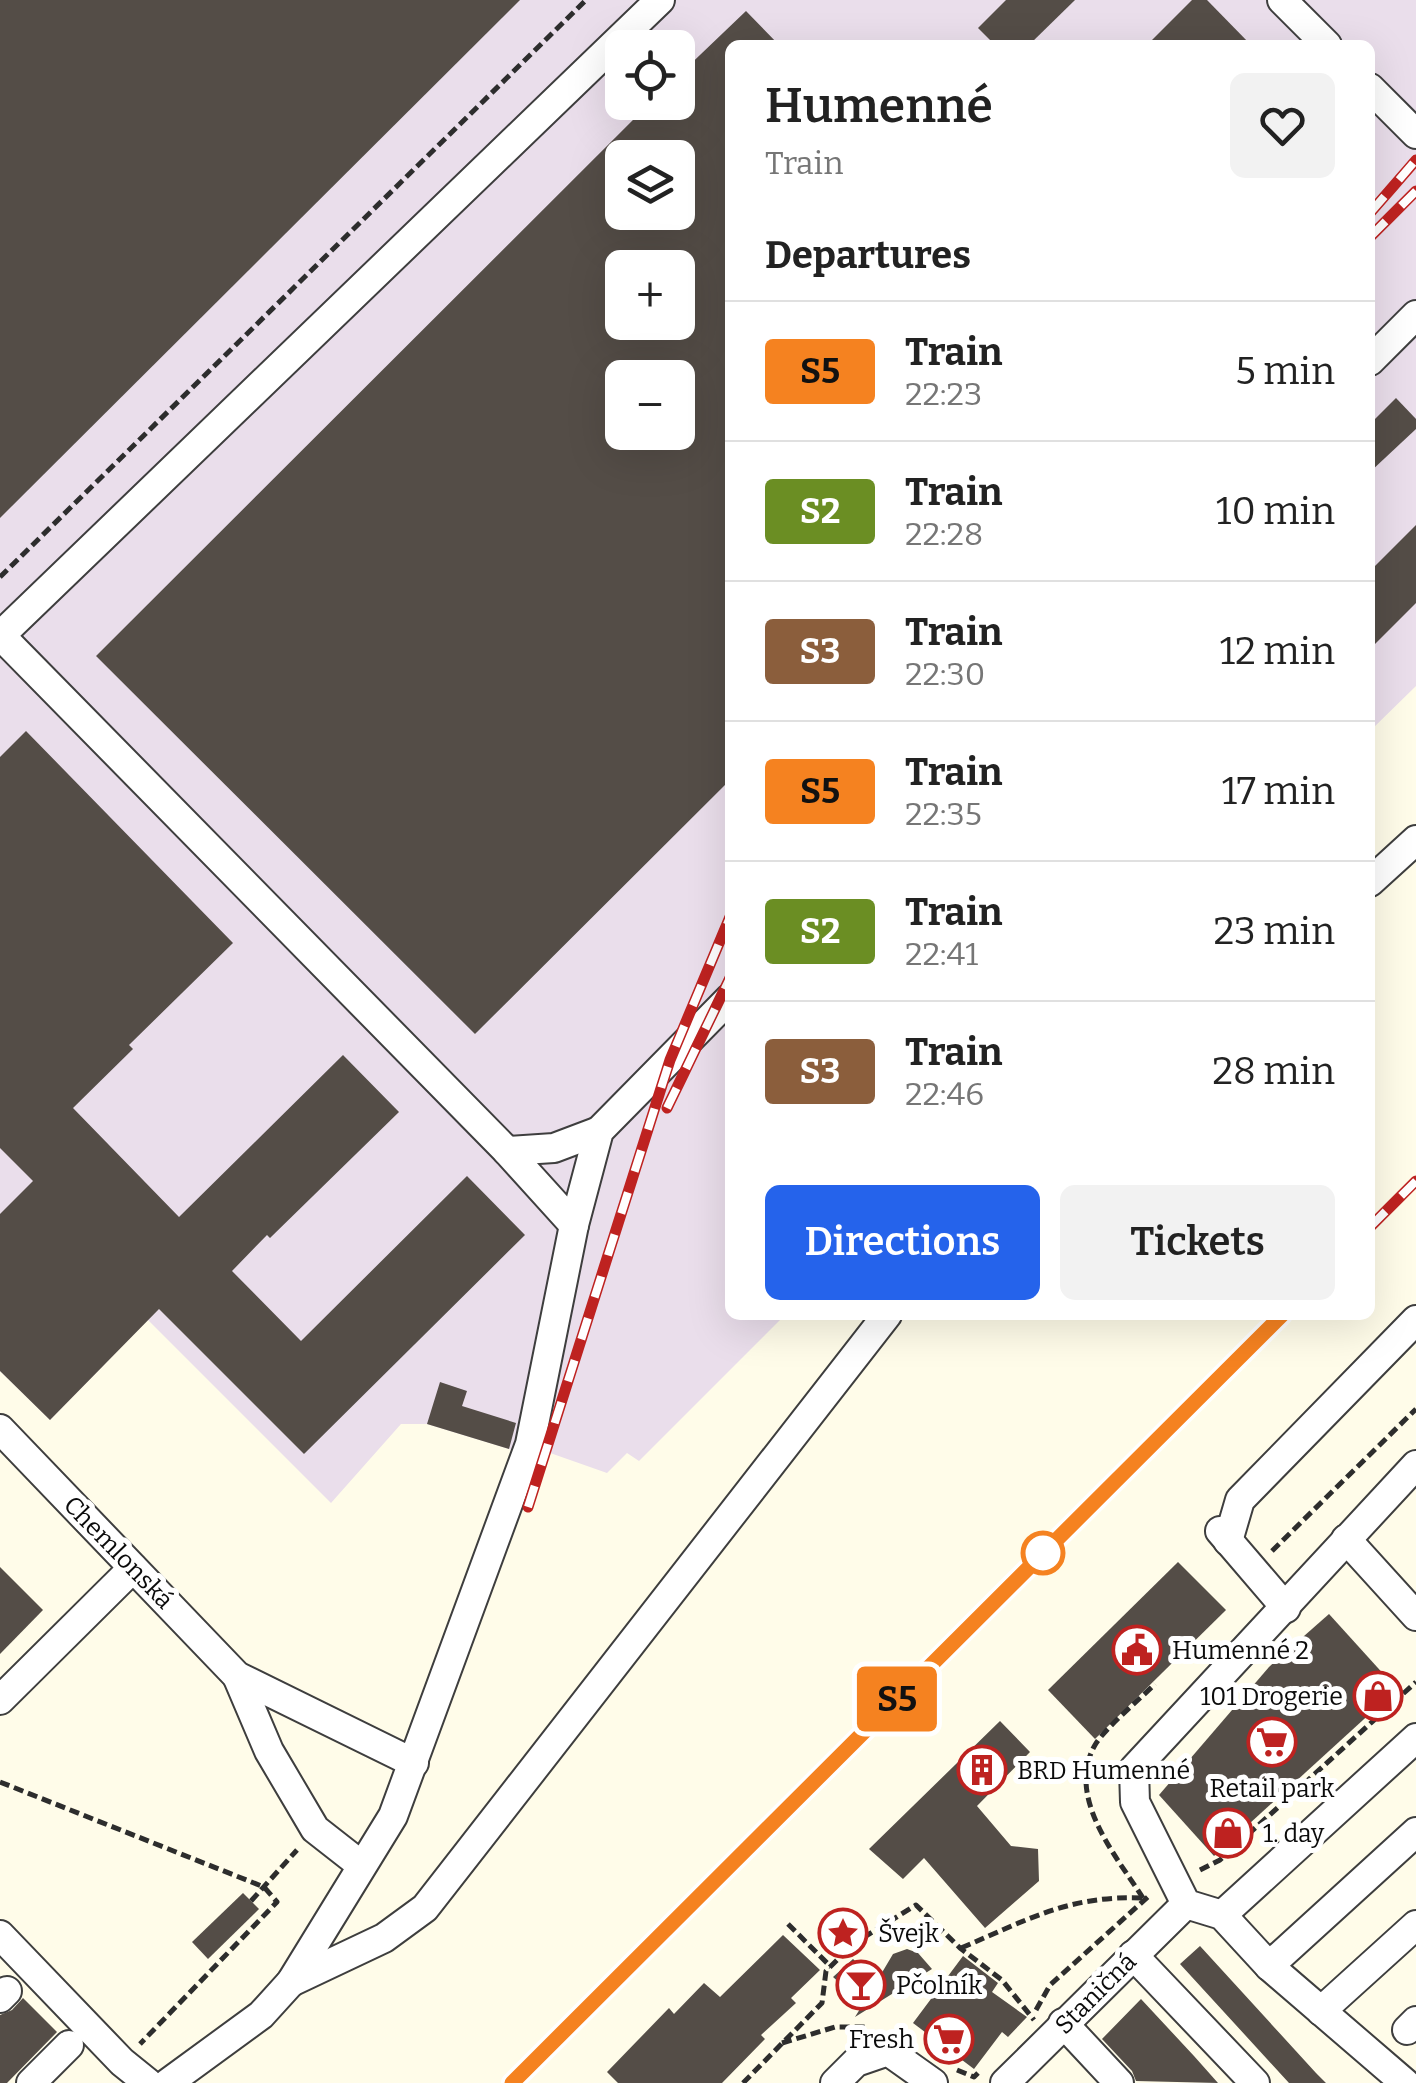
<!DOCTYPE html>
<html lang="en">
<head>
<meta charset="utf-8">
<style>
  :root { --surface:#fff; --page:#f2f2f2; --text:#222; --muted:#767676; --line:#e0e0e0; --accent:#2563eb }
  body { margin:0; font-family:Bitter,serif; background:var(--page); color:var(--text); height:100vh; display:flex; flex-direction:column; font-size:38px; white-space:nowrap }
  * { box-sizing:border-box; margin:0 }
  p { font-size:32px; color:var(--muted) }
  .icon { flex:none; width:55px; height:55px; fill:none; stroke:currentColor; stroke-width:2; stroke-linecap:round; stroke-linejoin:round }
  .map { position:relative; flex:1; overflow:hidden }
  .side { position:absolute; left:725px; top:40px; width:650px; height:1280px; display:flex; flex-direction:column; background:var(--surface); border-radius:15px; box-shadow:0 10px 40px #0002 }
  .side>* { flex:none }
  .badge { padding:0 20px; border-radius:8px; font-size:35px; line-height:65px }
  .tools { position:absolute; left:605px; top:30px; display:grid; gap:20px }
  .tools a { display:grid; place-items:center; width:90px; height:90px; border-radius:15px; background:var(--surface); box-shadow:0 10px 40px #0002; font-size:50px }
  .map>.badge { position:absolute; translate:-50% -50%; box-shadow:0 0 0 5px #fff }
  h2 { padding:0 40px; font-size:38px; line-height:90px }
  .round { display:grid; place-items:center; flex:none; width:105px; height:105px; border-radius:15px; background:var(--page) }
  .overview { display:flex; align-items:center; justify-content:space-between; height:170px; padding:0 40px }
  h1 { font-size:48px; font-weight:600; line-height:75px }
  .cta { display:flex; gap:20px; margin-top:auto; padding:20px 40px }
  .cta a { flex:1; height:115px; border-radius:15px; background:var(--accent); color:#fff; font-size:40px; font-weight:600; line-height:115px; text-align:center }
  .cta a+a { background:var(--page); color:var(--text) }
  ul { padding:0; list-style:none }
  li { display:flex; align-items:center; gap:30px; height:140px; padding:0 40px; border-top:2px solid var(--line) }
  li div { flex:1 }
  li b { display:block; font-size:38px }
  li em { font-style:normal }
  li .badge { min-width:110px; font-weight:700; text-align:center }
  .map>svg:first-child { display:block }
</style>
</head>
<body>
<div class="map">
<svg width="1416" height="2083" viewBox="0 0 1416 2083">
  <rect width="100%" height="100%" fill="#fffce9"/>
  <path fill="#eadeeb" fill-rule="evenodd" d="M 0,0 L 1416,0 L 1416,686 L 1370,731 L 1370,45 L 730,45 L 730,1315 L 785,1315 L 639,1461 L 627,1453 L 607,1473 L 536,1448 L 532,1456 L 427,1424 L 401,1424 L 331,1503 L 148,1320 L 50,1420 L 0,1371 ZM 622,48 L 678,48 L 678,102 L 622,102 ZM 622,158 L 678,158 L 678,212 L 622,212 ZM 622,268 L 678,268 L 678,322 L 622,322 ZM 622,378 L 678,378 L 678,432 L 622,432 Z"/>
  <g fill="#544d47" fill-rule="evenodd">
    <path d="M 0,0 L 520,0 L 0,518 Z"/>
    <path d="M 1006,0 L 1075,0 L 1029,45 L 995,45 L 978,28 Z"/>
    <path d="M 1192,0 L 1207,0 L 1251,45 L 1147,45 Z"/>
    <path d="M 746,11 L 779,45 L 730,45 L 730,780 L 475,1034 L 96,656 L 651,102 L 678,102 L 678,76 ZM 622,158 L 678,158 L 678,212 L 622,212 ZM 622,268 L 678,268 L 678,322 L 622,322 ZM 622,378 L 678,378 L 678,432 L 622,432 Z"/>
    <path d="M 1396,398 L 1416,419 L 1416,429 L 1370,472 L 1370,424 Z"/>
    <path d="M 1416,525 L 1416,603 L 1370,649 L 1370,571 Z"/>
    <path d="M 26,731 L 233,943 L 129,1045 L 133,1049 L 73,1108 L 179,1217 L 343,1055 L 399,1112 L 270,1238 L 267,1235 L 232,1271 L 301,1341 L 467,1176 L 525,1235 L 304,1454 L 159,1309 L 50,1420 L 0,1371 L 0,1214 L 33,1181 L 0,1148 L 0,757 Z"/>
    <path d="M 440,1382 L 467,1391 L 462,1406 L 516,1423 L 509,1449 L 427,1424 Z"/>
    <path d="M 1178,1562 L 1226,1610 L 1095,1739 L 1048,1690 Z"/>
    <path d="M 0,1567 L 43,1610 L 0,1654 Z"/>
    <path d="M 1329,1614 L 1397,1689 L 1214,1856 L 1159,1795 L 1269,1667 Z"/>
    <path d="M 1000,1721 L 1030,1752 L 977,1806 L 1011,1846 L 1038,1849 L 1039,1881 L 985,1928 L 924,1858 L 903,1879 L 869,1849 Z"/>
    <path d="M 243,1893 L 259,1909 L 208,1959 L 192,1942 Z"/>
    <path d="M 783,1935 L 820,1970 L 791,1998 L 796,2003 L 761,2035 L 765,2039 L 722,2083 L 618,2083 L 607,2072 L 669,2008 L 674,2014 L 704,1983 L 720,1997 Z"/>
    <path d="M 1200,1946 L 1316,2073 L 1326,2083 L 1289,2083 L 1180,1964 Z"/>
    <path d="M 907,1949 L 918,1953 L 932,1969 L 855,2017 L 863,2004 L 833,1977 L 853,1959 L 877,1981 L 893,1954 Z"/>
    <path d="M 963,1956 L 998,1983 L 992,1992 L 1027,2017 L 1008,2037 L 1002,2032 L 974,2069 L 913,2023 Z"/>
    <path d="M 23,1998 L 57,2032 L 7,2083 L 0,2083 L 0,2015 L 12,2010 Z"/>
    <path d="M 1141,1999 L 1194,2056 L 1218,2083 L 1136,2081 L 1132,2071 L 1102,2039 Z"/>
  </g>
  <g fill="none" stroke-linecap="round" stroke-linejoin="round">
    <g stroke="#3e3e3e" stroke-width="32">
      <g id="minor">
        <path d="M 1282,0 L 1327,45"/>
        <path d="M 1370,88 L 1416,134"/>
        <path d="M 1370,361 L 1416,315"/>
        <path d="M 0,635 L 507,1151 L 574,1225"/>
        <path d="M 0,636 L 660,0"/>
        <path d="M 1370,882 L 1416,840"/>
        <path d="M 507,1151 L 554,1148 L 599,1131"/>
        <path d="M 0,1429 L 237,1676 L 414,1763"/>
        <path d="M 1220,1531 L 1286,1608"/>
        <path d="M 1346,1539 L 1416,1616"/>
        <path d="M 1228,1541 L 1240,1500 L 1416,1320"/>
        <path d="M 237,1676 L 269,1751 L 315,1829 L 361,1865"/>
        <path d="M 0,1700 L 133,1568"/>
        <path d="M 1222,1915 L 1416,1738"/>
        <path d="M 0,1935 L 122,2062 L 148,2083"/>
        <path d="M 1133,1955 L 1255,2083"/>
        <path d="M 1269,1966 L 1416,1832"/>
        <path d="M 291,1982 L 384,1938 L 425,1908 L 887,1315"/>
        <path d="M 0,1998 L 7,1991"/>
        <path d="M 1321,2011 L 1416,1925"/>
        <path d="M 1063,2023 L 1119,2083"/>
        <path d="M 1407,2030 L 1416,2021"/>
        <path d="M 31,2083 L 69,2045"/>
        <path d="M 168,2083 L 261,2015 L 291,1982 L 393,1816 L 530,1444 L 574,1225 L 599,1131 L 730,998"/>
        <path d="M 835,2083 L 856,2062 L 888,2051 L 933,2083"/>
        <path d="M 1005,2083 L 1186,1904"/>
        <path d="M 1405,2083 L 1269,1966 L 1222,1915 L 1186,1904 L 1135,1802 L 1134,1769 L 1416,1465"/>
      </g>
    </g>
    <g stroke="#2d2d2d" stroke-width="5" stroke-dasharray="10 5" stroke-linecap="butt">
      <path d="M 0,577 L 586,0"/>
      <path d="M 1272,1551 L 1416,1409"/>
      <path d="M 0,1782 L 264,1887 L 277,1902 L 140,2044"/>
      <path d="M 1200,1870 L 1220,1860 L 1416,1682"/>
      <path d="M 1143,1898 C 1117,1857 1065,1797 1095,1745 C 1105,1728 1140,1699 1155,1684"/>
      <path d="M 251,1901 L 297,1850"/>
      <path d="M 788,1924 L 831,1967"/>
      <path d="M 961,1948 C 1027,1920 1069,1895 1143,1898"/>
      <path d="M 1036,2010 L 1050,1985 L 1150,1895"/>
      <path d="M 782,2043 L 835,2027 L 869,2027"/>
      <path d="M 957,2070 L 974,2077 L 978,2073"/>
      <path d="M 743,2083 L 822,2003 L 826,1971 L 853,1944 L 916,1905 L 960,1948 L 1002,1980 L 1034,2020"/>
    </g>
    <use href="#minor" stroke="#fff" stroke-width="28"/>
    <g stroke="#be2220" stroke-width="11">
      <g id="rail">
        <path d="M 1370,213 L 1416,160"/>
        <path d="M 1370,237 L 1416,191"/>
        <path d="M 667,1108 L 730,978"/>
        <path d="M 1370,1227 L 1416,1181"/>
        <path d="M 528,1507 L 670,1060 L 730,917"/>
        <path d="M 512,2083 L 1282,1315"/>
      </g>
    </g>
    <use href="#rail" stroke="#fff" stroke-width="8" stroke-dasharray="22" stroke-linecap="butt"/>
  </g>
  <g fill="none" stroke-linecap="round" stroke-linejoin="round">
    <g stroke="#fff" stroke-width="22">
      <path id="line" d="M 512,2083 L 1282,1315"/>
    </g>
    <use href="#line" stroke="#f58220" stroke-width="15"/>
  </g>
  <defs>
    <g id="civic-ring" transform="scale(2.5)"><circle r="9.5" fill="#fff" stroke="#be2220" stroke-width="1.5"/><path d="M-.6-6.5H3V-4.5H.6V-3L4-1V1h2V6H-6V1h2V-1L-.6-3ZM-1.2 2.5V6h2.4V2.5Z" fill="#be2220"/></g>
    <g id="shop-ring" transform="scale(2.5)"><circle r="9.5" fill="#fff" stroke="#be2220" stroke-width="1.5"/><path d="M-5-2.5h2.3a2.7 3.5 0 0 1 5.4 0H5L5.5 6h-11ZM-1.5-2.5h3a1.5 2.3 0 0 0-3 0Z" fill="#be2220"/></g>
    <g id="supermarket-ring" transform="scale(2.5)"><circle r="9.5" fill="#fff" stroke="#be2220" stroke-width="1.5"/><path d="M-6-5.5h2.5l.6 2H6L4.5 2H-2.5L-4.4-4H-6ZM-1.5 3.2a1.3 1.3 0 1 0 .1 0ZM3 3.2a1.3 1.3 0 1 0 .1 0Z" fill="#be2220"/></g>
    <g id="building-ring" transform="scale(2.5)"><circle r="9.5" fill="#fff" stroke="#be2220" stroke-width="1.5"/><path d="M-4-6H4V6H1V3H-1V6H-4ZM-2.5-4.3h1.7v1.8h-1.7ZM.8-4.3h1.7v1.8H.8ZM-2.5-1h1.7V.8h-1.7ZM.8-1h1.7V.8H.8Z" fill="#be2220"/></g>
    <g id="sight-ring" transform="scale(2.5)"><circle r="9.5" fill="#fff" stroke="#be2220" stroke-width="1.5"/><path d="M0-6L1.8-2.2L6-1.7L2.9 1.2L3.7 5.4L0 3.3L-3.7 5.4L-2.9 1.2L-6-1.7L-1.8-2.2Z" fill="#be2220"/></g>
    <g id="bar-ring" transform="scale(2.5)"><circle r="9.5" fill="#fff" stroke="#be2220" stroke-width="1.5"/><path d="M-6-5H6L.8 .8V4.5H3.5V6h-7V4.5H-.8V.8Z" fill="#be2220"/></g>
  </defs>
  <g fill-rule="evenodd">
    <use href="#civic-ring" x="1137" y="1650"/>
    <use href="#shop-ring" x="1378" y="1696"/>
    <use href="#supermarket-ring" x="1272" y="1742"/>
    <use href="#building-ring" x="982" y="1770"/>
    <use href="#shop-ring" x="1228" y="1833"/>
    <use href="#sight-ring" x="843" y="1933"/>
    <use href="#bar-ring" x="861" y="1985"/>
    <use href="#supermarket-ring" x="949" y="2039"/>
  </g>
  <circle fill="#fff" stroke="#f58220" stroke-width="5" cx="1043" cy="1553" r="20"/>
  <g text-anchor="middle" stroke-width="10" stroke-linejoin="round" paint-order="stroke">
    <g font-size="25" fill="#0b0b0b" stroke="#fff">
      <text transform="translate(119 1552) rotate(46)" y="9">Chemlonská</text>
      <text transform="translate(1095 1993) rotate(-45)" y="9">Staničná</text>
    </g>
    <g font-size="25" fill="#0b0b0b" stroke="#fff" text-anchor="start">
      <text x="1172" y="1659">Humenné 2</text>
      <text x="1343" y="1705" text-anchor="end">101 Drogerie</text>
      <text x="1017" y="1779">BRD Humenné</text>
      <text x="1272" y="1797" text-anchor="middle">Retail park</text>
      <text x="1263" y="1842">1. day</text>
      <text x="878" y="1942">Švejk</text>
      <text x="896" y="1994">Pčolník</text>
      <text x="914" y="2048" text-anchor="end">Fresh</text>
    </g>
  </g>
</svg>
<div class="tools">
<a><svg class="icon" aria-label="locate" viewBox="0 0 24 24"><circle cx="12" cy="12" r="6"/><path d="M12 2v4M12 18v4M2 12h4M18 12h4"/></svg></a>
<a><svg class="icon" aria-label="layers" viewBox="0 0 24 24"><path d="M12 4l9 5-9 5-9-5zM3 14l9 5 9-5"/></svg></a>
<a>+</a>
<a>−</a>
</div>
<b class="badge" style="left:897px;top:1699px;background:#f58220;color:#111">S5</b>
<section class="side">
<div class="overview"><div><h1>Humenné</h1><p>Train</p></div><a class="round"><svg class="icon" aria-label="heart" viewBox="0 0 24 24"><path d="M12 20l-8-8c-3-5 5-10 8-4 3-6 11-1 8 4z"/></svg></a></div>
<h2>Departures</h2>
<ul>
<li><span class="badge" style="background:#f58220;color:#111">S5</span><div><b>Train</b><p>22:23</p></div><em>5 min</em></li>
<li><span class="badge" style="background:#6b8e23;color:#fff">S2</span><div><b>Train</b><p>22:28</p></div><em>10 min</em></li>
<li><span class="badge" style="background:#8b5e3c;color:#fff">S3</span><div><b>Train</b><p>22:30</p></div><em>12 min</em></li>
<li><span class="badge" style="background:#f58220;color:#111">S5</span><div><b>Train</b><p>22:35</p></div><em>17 min</em></li>
<li><span class="badge" style="background:#6b8e23;color:#fff">S2</span><div><b>Train</b><p>22:41</p></div><em>23 min</em></li>
<li><span class="badge" style="background:#8b5e3c;color:#fff">S3</span><div><b>Train</b><p>22:46</p></div><em>28 min</em></li>
</ul>
<div class="cta"><a>Directions</a><a>Tickets</a></div>
</section>
</div>
</body>
</html>
